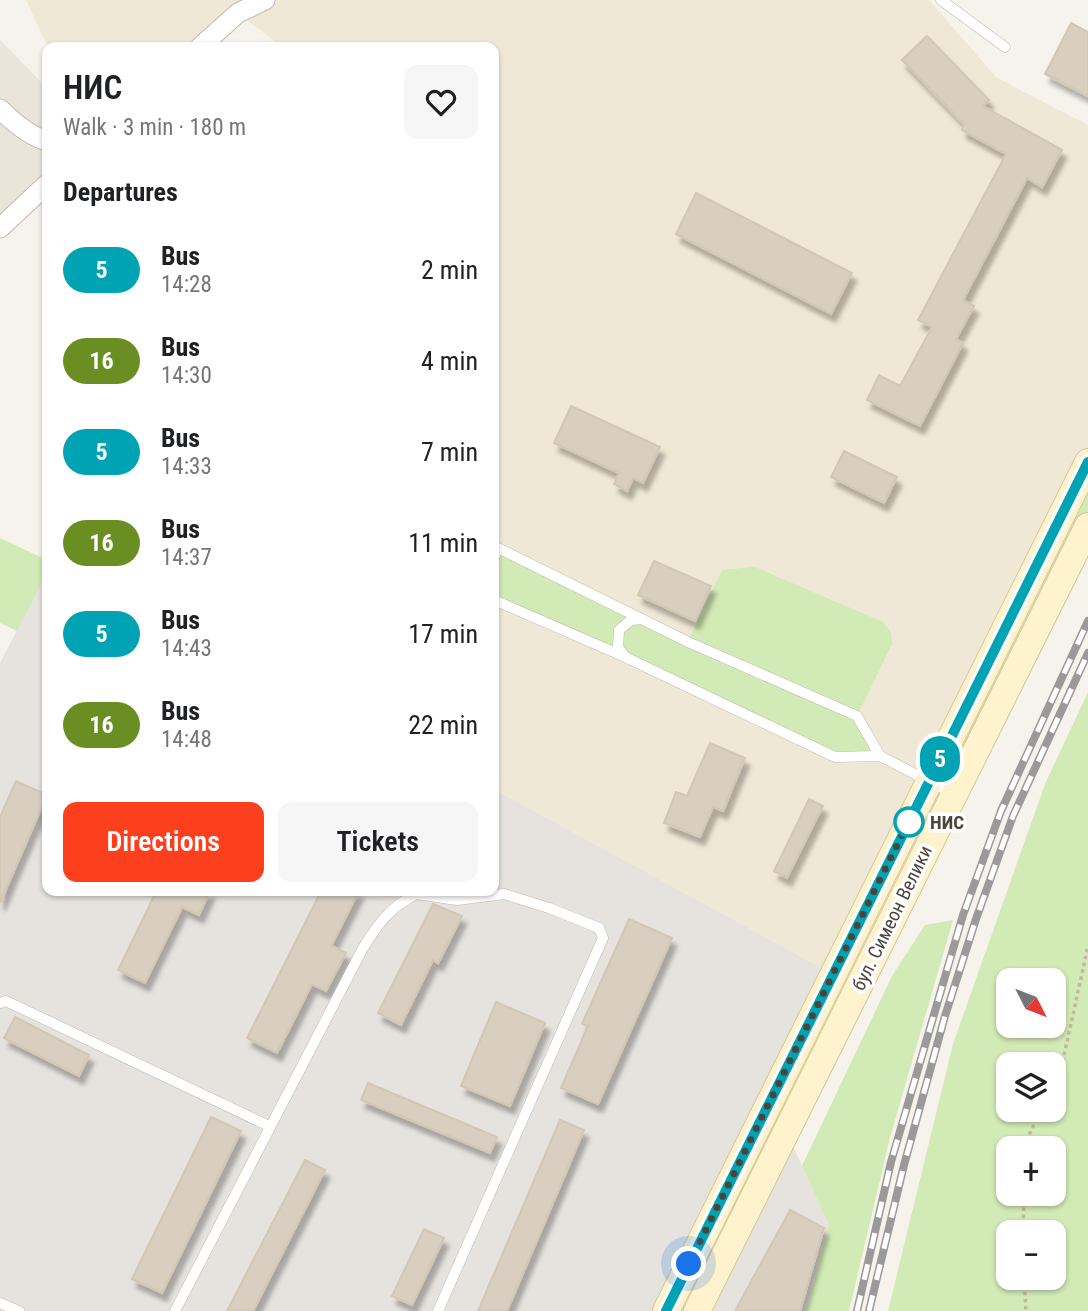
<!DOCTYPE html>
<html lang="en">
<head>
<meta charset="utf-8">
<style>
  body { margin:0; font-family:"Roboto Condensed",sans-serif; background:#f6f6f6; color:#202124; height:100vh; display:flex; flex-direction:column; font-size:26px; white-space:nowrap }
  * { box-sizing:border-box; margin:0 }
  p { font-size:23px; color:#757577 }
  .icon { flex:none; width:38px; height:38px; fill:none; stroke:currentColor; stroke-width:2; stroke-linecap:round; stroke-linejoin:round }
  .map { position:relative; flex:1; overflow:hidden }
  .details { position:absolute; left:42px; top:42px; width:457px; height:854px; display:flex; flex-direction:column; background:#fff; border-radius:14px; box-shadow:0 2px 5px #0004 }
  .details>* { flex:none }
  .badge { padding:0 14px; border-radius:23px; font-size:24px; line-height:46px }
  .needle { width:46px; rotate:132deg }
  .controls { position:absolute; left:996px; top:968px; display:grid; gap:14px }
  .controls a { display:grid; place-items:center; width:70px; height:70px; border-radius:14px; background:#fff; box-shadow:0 2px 5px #0004; font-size:35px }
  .you { position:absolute; width:35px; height:35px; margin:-18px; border:5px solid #fff; border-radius:50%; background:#1a73e8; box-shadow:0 0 0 10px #1a73e833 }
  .map>.badge { position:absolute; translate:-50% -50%; box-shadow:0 0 0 4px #fff }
  h2 { padding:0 21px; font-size:26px; line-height:63px }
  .round { display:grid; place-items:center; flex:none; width:74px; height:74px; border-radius:14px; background:#f6f6f6 }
  .summary { display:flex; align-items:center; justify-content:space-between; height:119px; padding:0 21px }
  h1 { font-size:33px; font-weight:600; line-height:52px }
  .primary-button { display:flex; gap:14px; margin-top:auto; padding:14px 21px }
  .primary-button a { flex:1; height:80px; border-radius:14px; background:#fc3f1d; color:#fff; font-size:28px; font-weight:600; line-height:80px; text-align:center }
  .primary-button a+a { background:#f6f6f6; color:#202124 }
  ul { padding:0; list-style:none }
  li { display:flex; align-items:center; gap:21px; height:91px; padding:0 21px }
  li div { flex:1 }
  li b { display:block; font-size:26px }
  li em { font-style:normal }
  li .badge { min-width:77px; font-weight:700; text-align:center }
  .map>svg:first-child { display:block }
  .residential { fill:#eae5da }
  .industrial { fill:#e6e2dd }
  .education { fill:#efe8d6 }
  .green { fill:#d2eab5; fill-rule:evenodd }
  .building { fill:#d8cfc1; stroke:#d3c7b4; stroke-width:2; filter:url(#shadow) }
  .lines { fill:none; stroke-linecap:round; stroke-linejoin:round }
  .service-casing { stroke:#c2bbae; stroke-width:11 }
  .minor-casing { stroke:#c2bbae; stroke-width:21 }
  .secondary-casing { stroke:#d6c79b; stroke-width:28 }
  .path { stroke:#c4b79f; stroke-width:3.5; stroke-dasharray:3.5 3.5; stroke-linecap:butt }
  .service { stroke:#fff; stroke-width:10 }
  .minor { stroke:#fff; stroke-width:19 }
  .secondary { stroke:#fff3cd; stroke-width:26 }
  .rail-casing { stroke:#9a9a9a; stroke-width:8 }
  .rail { stroke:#fff; stroke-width:5; stroke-dasharray:16; stroke-linecap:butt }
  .line-casing { stroke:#fff; stroke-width:16 }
  .line { stroke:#00a3b4; stroke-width:10 }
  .walk { stroke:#4b4439; stroke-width:7; stroke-dasharray:0 12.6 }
  .stop-dot { fill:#fff; stroke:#00a3b4; stroke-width:3.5 }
  .labels { text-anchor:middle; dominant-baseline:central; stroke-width:7; stroke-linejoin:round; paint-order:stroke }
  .stop-label { font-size:19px; font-weight:bold; fill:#4b4439; stroke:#fff; text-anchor:start }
  .street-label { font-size:19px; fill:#4b4439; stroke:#fff }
</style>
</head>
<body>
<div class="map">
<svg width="1088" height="1311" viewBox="0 0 1088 1311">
  <defs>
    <filter id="shadow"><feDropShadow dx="4.5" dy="8" stdDeviation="2" flood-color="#0004"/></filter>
  </defs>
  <rect width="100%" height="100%" fill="#f6f3ec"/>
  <path class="residential" d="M0,40L47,88V184L0,228Z"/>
  <path class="industrial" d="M47,573V891H494V789L833,974L771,1098L829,1225L806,1311H0V663Z"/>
  <path class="education" d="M26,0H929L997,78L1088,125V463L833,974L494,789V221L497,214L494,211V47H282L238,13L200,47H48Z"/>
  <g class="green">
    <path d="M1088,486V511L963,763L951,757Z"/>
    <path d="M0,538L47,560V573L17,631L0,623Z"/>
    <path d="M498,548L688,641L722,570L755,567L883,622L891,633L892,644L857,716L880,756L835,757L494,600V558Z"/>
    <path d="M1088,692V1311H888L953,1044L1045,784ZM1054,980V1026H1008V980ZM1008,1064H1054V1110H1008ZM1008,1148H1054V1194H1008ZM1008,1232H1054V1278H1008Z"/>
    <path d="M953,920L890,1138L849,1311H806L829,1225L802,1166L892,976L925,925Z"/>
  </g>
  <g class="building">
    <path d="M1071,23L1088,32V96L1045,74Z"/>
    <path d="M927,36L989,100L983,106L1062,150L1042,187L1027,178L963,300L974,306L956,339L963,343L920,426L867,400L879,375L900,386L932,327L918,320L1006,154L962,130L964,124L902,60Z"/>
    <path d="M696,193L852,273L831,314L676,234Z"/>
    <path d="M571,406L660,447L643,483L633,478L627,491L614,484L619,473L554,443Z"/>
    <path d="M844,451L897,477L884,503L831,477Z"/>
    <path d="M654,561L711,586L695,621L638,595Z"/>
    <path d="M710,743L745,758L723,811L713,807L700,837L664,823L676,792L687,796Z"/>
    <path d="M16,781L47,795L0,903V817Z"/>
    <path d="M809,799L823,806L787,878L774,871Z"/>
    <path d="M148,891H210L199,915L182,907L145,983L118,970L155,894Z"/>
    <path d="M321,891H359L331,946L346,953L326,991L312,984L277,1053L247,1038Z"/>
    <path d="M433,904L462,916L438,963L433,960L401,1025L378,1013Z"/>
    <path d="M629,919L672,938L598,1104L561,1088L588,1026L582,1024Z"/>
    <path d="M496,1002L545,1023L510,1106L461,1086Z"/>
    <path d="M15,1017L89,1055L79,1076L4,1038Z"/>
    <path d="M368,1083L497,1137L490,1153L361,1100Z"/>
    <path d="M211,1117L241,1131L162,1293L132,1279Z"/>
    <path d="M560,1120L584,1130L507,1311H478Z"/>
    <path d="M305,1160L325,1170L253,1311H227Z"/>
    <path d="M790,1210L824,1228L800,1311H735Z"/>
    <path d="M424,1229L444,1238L412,1305L392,1296Z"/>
  </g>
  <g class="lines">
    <defs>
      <g id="service">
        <path d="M941,0L1005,47"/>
        <path d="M494,558L498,548L688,642L857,716L880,756"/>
        <path d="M494,600L625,657L835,757L880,756L954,794"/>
        <path d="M624,656L618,647L619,630L631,620L641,619"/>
        <path d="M412,891L416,894L457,900L504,894L549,908L599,928L603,938L438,1311"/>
        <path d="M0,1003L6,1001L269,1126"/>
        <path d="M0,1303L19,1311"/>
        <path d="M175,1311L363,948C380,922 388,909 416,894"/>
      </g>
      <g id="minor">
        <path d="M200,47L238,13L265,0"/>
        <path d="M0,109C13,122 30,136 47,141"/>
        <path d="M0,228L47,184"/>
      </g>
      <g id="secondary">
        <path d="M666,1311L1088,462"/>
        <path d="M697,1311L1088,526"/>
      </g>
    </defs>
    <use href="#service" class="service-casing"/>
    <use href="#minor" class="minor-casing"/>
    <use href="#secondary" class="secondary-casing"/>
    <g class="path">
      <path d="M1054,1081L1063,1060L1088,946"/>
      <path d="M1027,1148L1028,1137L1041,1110"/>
      <path d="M1023,1232L1024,1194"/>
      <path d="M1024,1278L1026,1311"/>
    </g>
    <use href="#service" class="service"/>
    <use href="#minor" class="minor"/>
    <use href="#secondary" class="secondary"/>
    <defs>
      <g id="rail">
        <path d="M857,1311L891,1162L963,915L1001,811L1088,621"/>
        <path d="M869,1311L904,1165L945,1016L976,919L1013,816L1088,653"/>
      </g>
    </defs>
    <use href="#rail" class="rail-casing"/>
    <use href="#rail" class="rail"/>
  </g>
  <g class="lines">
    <defs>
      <path id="line" d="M666,1311L1088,462"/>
    </defs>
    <use href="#line" class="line-casing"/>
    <use href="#line" class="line"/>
    <path class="walk" d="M689,1264L912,815L909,822"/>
  </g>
  <circle class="stop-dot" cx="909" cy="822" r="14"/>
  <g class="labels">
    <g class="stop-label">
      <text x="930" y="822">НИС</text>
    </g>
    <g class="street-label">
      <text transform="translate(892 918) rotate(-64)">бул. Симеон Велики</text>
    </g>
  </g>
</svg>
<div class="controls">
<a><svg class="needle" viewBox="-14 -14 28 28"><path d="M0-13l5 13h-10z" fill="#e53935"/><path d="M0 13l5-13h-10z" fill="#757577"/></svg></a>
<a><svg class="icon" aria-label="layers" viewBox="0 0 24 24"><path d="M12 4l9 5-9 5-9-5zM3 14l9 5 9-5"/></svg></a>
<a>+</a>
<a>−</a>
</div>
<div class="you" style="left:689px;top:1264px"></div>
<b class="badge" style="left:940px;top:759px;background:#00a3b4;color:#fff">5</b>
<section class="details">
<div class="summary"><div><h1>НИС</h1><p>Walk · 3 min · 180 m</p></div><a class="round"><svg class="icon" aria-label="heart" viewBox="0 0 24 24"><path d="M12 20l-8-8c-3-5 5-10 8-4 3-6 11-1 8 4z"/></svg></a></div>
<h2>Departures</h2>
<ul>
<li><span class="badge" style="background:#00a3b4;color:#fff">5</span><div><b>Bus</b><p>14:28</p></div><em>2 min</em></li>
<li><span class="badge" style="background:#6b8e23;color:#fff">16</span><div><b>Bus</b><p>14:30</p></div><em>4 min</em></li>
<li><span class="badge" style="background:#00a3b4;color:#fff">5</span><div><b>Bus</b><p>14:33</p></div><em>7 min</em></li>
<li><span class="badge" style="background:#6b8e23;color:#fff">16</span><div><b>Bus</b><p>14:37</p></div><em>11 min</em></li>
<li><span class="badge" style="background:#00a3b4;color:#fff">5</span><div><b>Bus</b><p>14:43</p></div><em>17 min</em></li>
<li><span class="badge" style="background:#6b8e23;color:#fff">16</span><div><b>Bus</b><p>14:48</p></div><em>22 min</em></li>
</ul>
<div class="primary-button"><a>Directions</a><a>Tickets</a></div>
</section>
</div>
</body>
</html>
